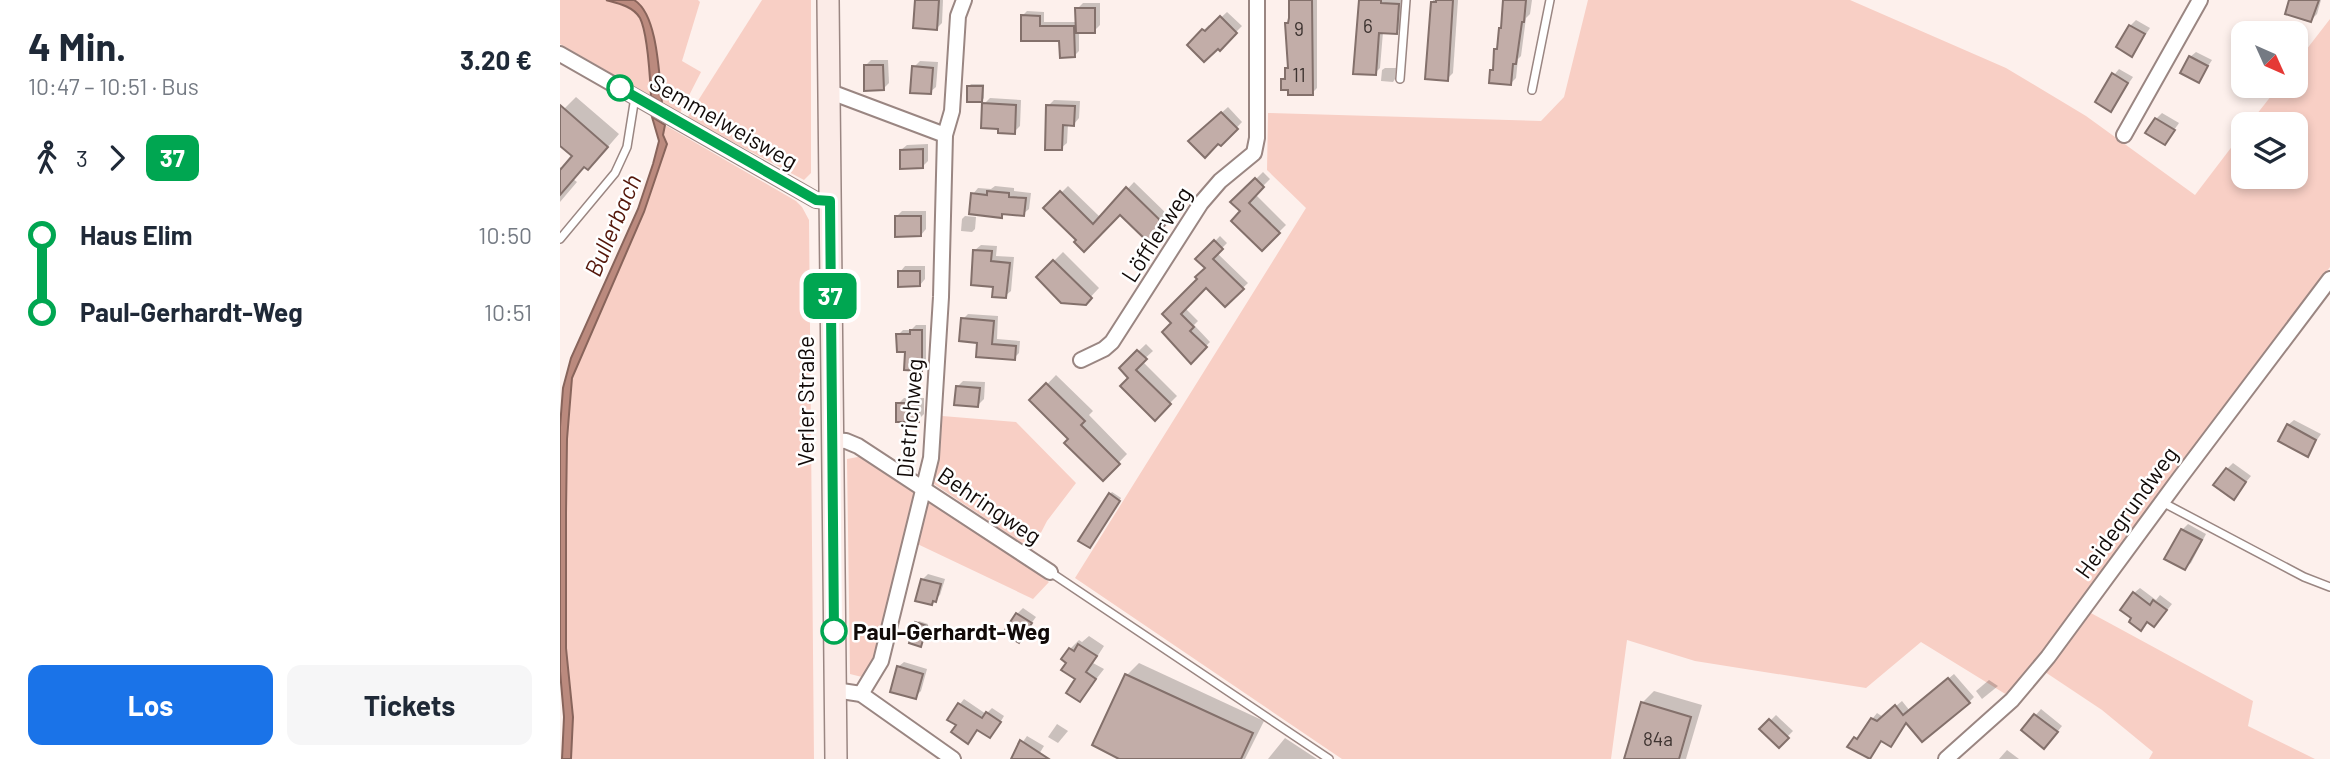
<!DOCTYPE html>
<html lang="de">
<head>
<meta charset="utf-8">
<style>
  body { margin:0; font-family:Barlow,sans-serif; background:#f6f6f7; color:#1f2937; height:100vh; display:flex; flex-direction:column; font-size:26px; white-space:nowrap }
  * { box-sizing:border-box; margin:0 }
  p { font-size:23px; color:#747a83 }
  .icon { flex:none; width:38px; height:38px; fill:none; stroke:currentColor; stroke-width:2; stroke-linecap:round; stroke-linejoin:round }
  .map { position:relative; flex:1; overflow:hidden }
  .sheet { display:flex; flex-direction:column; background:#fff; width:560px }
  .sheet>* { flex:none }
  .badge { padding:0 14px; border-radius:10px; font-size:24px; line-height:46px }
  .needle { width:46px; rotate:135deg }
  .tools { position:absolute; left:1671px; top:21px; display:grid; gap:14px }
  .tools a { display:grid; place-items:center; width:77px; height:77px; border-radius:14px; background:#fff; box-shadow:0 4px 10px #0003; font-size:35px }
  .map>.badge { position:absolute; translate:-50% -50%; box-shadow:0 0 0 4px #fff }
  .legs { display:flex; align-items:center; gap:10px; height:77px; padding:0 28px; font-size:23px }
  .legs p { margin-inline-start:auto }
  .headline { display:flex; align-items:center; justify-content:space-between; height:119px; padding:0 28px }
  h1 { font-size:38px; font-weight:700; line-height:52px }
  .cta { display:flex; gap:14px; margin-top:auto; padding:14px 28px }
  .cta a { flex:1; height:80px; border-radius:14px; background:#1a73e8; color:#fff; font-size:28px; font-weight:700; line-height:80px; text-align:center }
  .cta a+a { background:#f6f6f7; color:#1f2937 }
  ul { padding:0 28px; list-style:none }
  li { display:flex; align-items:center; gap:24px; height:77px; font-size:26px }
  li i { display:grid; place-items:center; width:10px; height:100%; margin:0 9px; background:currentColor }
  li i::after { content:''; width:18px; height:18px; margin:-9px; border:5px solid; border-radius:50%; background:#fff }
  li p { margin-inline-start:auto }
  li:first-child i { background:linear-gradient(#0000 50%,currentColor 0) }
  li:last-child i { background:linear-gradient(currentColor 50%,#0000 0) }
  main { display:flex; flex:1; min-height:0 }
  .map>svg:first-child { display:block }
  .green { fill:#f8cfc5 }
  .water { fill:#bb8a7e; stroke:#88645b; stroke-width:2 }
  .shadow { fill:#0003 }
  .building { fill:#c2ada8; stroke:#83706b; stroke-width:2 }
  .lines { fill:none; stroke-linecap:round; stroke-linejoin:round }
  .service-casing { stroke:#9a8682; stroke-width:10 }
  .minor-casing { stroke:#9a8682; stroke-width:18 }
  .secondary-casing { stroke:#9a8682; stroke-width:24 }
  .service { stroke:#fff; stroke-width:7 }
  .minor { stroke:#fff; stroke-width:14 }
  .secondary { stroke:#fbebe7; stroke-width:21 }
  .line-1-casing { stroke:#fff; stroke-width:16 }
  .line-1 { stroke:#00a651; stroke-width:10 }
  .stop-1-dot { fill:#fff; stroke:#00a651; stroke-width:3.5 }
  .labels { text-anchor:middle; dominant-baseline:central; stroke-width:5; stroke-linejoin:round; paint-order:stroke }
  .number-label { font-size:19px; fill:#3d3330 }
  .street-label { font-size:23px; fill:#110a08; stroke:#fff }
  .stop-label { font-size:23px; font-weight:bold; fill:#110a08; stroke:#fff; text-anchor:start }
  .water-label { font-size:24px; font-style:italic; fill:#541609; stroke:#fff }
</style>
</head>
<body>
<main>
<section class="sheet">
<div class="headline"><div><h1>4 Min.</h1><p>10:47 – 10:51 · Bus</p></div><b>3.20 €</b></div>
<div class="legs"><svg class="icon" aria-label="walk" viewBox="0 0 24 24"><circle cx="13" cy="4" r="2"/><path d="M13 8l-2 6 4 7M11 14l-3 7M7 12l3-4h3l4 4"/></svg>3<svg class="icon" aria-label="forward" viewBox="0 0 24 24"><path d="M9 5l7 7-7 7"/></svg><b class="badge" style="background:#00a651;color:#fff">37</b></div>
<ul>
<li><i style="color:#00a651"></i><b>Haus Elim</b><p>10:50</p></li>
<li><i style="color:#00a651"></i><b>Paul-Gerhardt-Weg</b><p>10:51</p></li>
</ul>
<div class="cta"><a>Los</a><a>Tickets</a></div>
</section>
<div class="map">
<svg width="1770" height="759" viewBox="0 0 1770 759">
  <rect width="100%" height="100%" fill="#fdf0ec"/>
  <g class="green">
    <path d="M0,0C14,0 30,0 44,0C55,1 71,6 78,16C87,29 90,78 91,96L0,44Z"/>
    <path d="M74,0H138L140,2L122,61L141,72L120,113L102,103C98,76 98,14 74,0Z"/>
    <path d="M202,0H251V173L244,180L127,118Z"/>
    <path d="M1028,0H1290L1446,68L1526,116L1635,195L1683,132L1684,177H1736V124H1689L1719,86H1736V63L1770,19V267L1483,653L1447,695L1361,642L1306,688L1135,661L1067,640L1051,759H782L515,578L746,208L707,170L708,113L981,121L1004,97Z"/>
    <path d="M105,125L236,201L242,207L249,220L254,759H11L13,717L6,648V513L7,439L12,378L84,212L107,144L103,135Z"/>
    <path d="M382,416L456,422L516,483L487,521L472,550L371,482Z"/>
    <path d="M303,456L360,492L489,582L473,599L349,540L316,659L302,677L290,674L287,459Z"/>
    <path d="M1529,612L1693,701L1688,726L1755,759H1589L1593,752L1542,710L1485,672Z"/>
  </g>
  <g class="water">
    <path d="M46,0H74C98,14 99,76 102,103L91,96C90,77 88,34 80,18C73,6 57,3 46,0Z"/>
    <path d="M92,117L105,125L103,135L107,144L84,212L12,378L7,439L6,513V648L13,717L11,759H2L4,717L0,671V427L3,388L11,358L78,209L93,164L99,141Z"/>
  </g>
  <g class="shadow">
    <path d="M356,0H383L382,23L376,29Z"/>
    <path d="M728,0H757V88L752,93L723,79L730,66L727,23L730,20Z"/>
    <path d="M800,0H844L842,27L836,32H823L820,68L815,73Z"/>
    <path d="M873,0H898L893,73L887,79L867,77Z"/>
    <path d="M948,0H972L970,14L966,18L961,56L958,59L956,78L951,83L931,71L935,68L936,50L939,47Z"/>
    <path d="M1731,0H1761L1757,14L1751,20Z"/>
    <path d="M523,3H540V25L534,31H519V51L514,56L501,39L462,16L467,11L484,12V22H517V9Z"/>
    <path d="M667,12L682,26L660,48L629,45L649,25L651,27Z"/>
    <path d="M1576,20L1590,28L1572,55L1570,26Z"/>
    <path d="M1636,52L1652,60L1639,80L1630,57Z"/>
    <path d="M311,60H328L329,83L323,89L305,66Z"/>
    <path d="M360,61L378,62L376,87L370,92L354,67Z"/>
    <path d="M825,68H836L835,79L833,82L821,81L822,70Z"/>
    <path d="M1559,69L1573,77L1550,110L1554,75Z"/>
    <path d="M411,84H424V98L422,101L409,86Z"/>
    <path d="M16,97L59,134L40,156L25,166L13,179L17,182L0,202V167L3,169L15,156L0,143V113Z"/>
    <path d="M430,98L461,100L460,126L454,132L424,104Z"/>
    <path d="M494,100L520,101L519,118L514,124H508L507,143L501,148L488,106Z"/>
    <path d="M668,107L682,122L661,144L630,141Z"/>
    <path d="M1602,113L1619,123L1605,143L1596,119Z"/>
    <path d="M368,144V161L362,167L341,150L347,145Z"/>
    <path d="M703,172L710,179L695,194L726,225L702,249L683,211L673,202Z"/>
    <path d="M574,182L611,218L589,240L560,213L518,240L486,208L508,186L541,218Z"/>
    <path d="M435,186L454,188V191L471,193L469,209L463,214L445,213L442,216L413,194L418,188L431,189Z"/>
    <path d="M342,211H366V229L361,235L336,217Z"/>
    <path d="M405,216L416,217L415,229L412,232L401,231L402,219Z"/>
    <path d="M660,236L667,243L657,253L688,283L666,304L646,285L625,308L638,321L634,325L650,342L631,361L614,323L647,268L638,259Z"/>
    <path d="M421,245L437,246L436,256L454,257L451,291L445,296L435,285L415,250Z"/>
    <path d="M503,252L539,288L525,303L478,277Z"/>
    <path d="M345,266H365V279L360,285L340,272Z"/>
    <path d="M408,314L438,316L437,339L460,341L459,353L454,358L419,341L403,319Z"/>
    <path d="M356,325H366V365L361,369L338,335L343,330H351Z"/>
    <path d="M586,344L593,351L582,361L617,396L595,418L571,378L561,368Z"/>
    <path d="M496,375L533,411L529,415L567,454L543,479L511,439L472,400Z"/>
    <path d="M403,381L425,382L424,399L418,405L398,386Z"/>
    <path d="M344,398H364V414L358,420L338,404Z"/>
    <path d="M1734,420L1761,434L1747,454L1728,425Z"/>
    <path d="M1673,463L1691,476L1673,498L1667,469Z"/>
    <path d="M552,492L561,498L532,543L550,494Z"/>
    <path d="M1628,524L1646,534L1631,563L1625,568L1622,530Z"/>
    <path d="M368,574L385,579L380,595L371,603L358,599L363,579Z"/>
    <path d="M1580,588L1596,600L1600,595L1612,604L1600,619L1574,593Z"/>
    <path d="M463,608L476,617L458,641L457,614Z"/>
    <path d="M359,621L368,624L360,645L357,623Z"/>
    <path d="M529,636L544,646L533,663L544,669L520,700L517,678L508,662L510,649L519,640L522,642Z"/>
    <path d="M344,662L367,669L361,691L355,697L338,667Z"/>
    <path d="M579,663L704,721L685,759H563L567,675Z"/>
    <path d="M1394,674L1414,697L1409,702L1347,722L1331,745L1322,740L1309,758L1290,747L1317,713L1323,717L1342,701L1350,711Z"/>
    <path d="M1429,680L1438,686L1422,699L1416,691Z"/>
    <path d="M1094,691L1142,705L1126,759H1067L1082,703Z"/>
    <path d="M404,699L426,714L432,708L444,716L435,731L398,725L400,704Z"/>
    <path d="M1481,709L1502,726L1490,741L1463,730Z"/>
    <path d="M1216,715L1233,731L1219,745L1202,729Z"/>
    <path d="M497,724L508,731L498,743L488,737Z"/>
    <path d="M467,736L484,746L476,759H451Z"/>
    <path d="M725,738L757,759H708Z"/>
    <path d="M1447,750L1459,759H1439Z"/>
  </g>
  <g class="building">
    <path d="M355,0H379L377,30L353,28Z"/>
    <path d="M729,0H752L753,95H728V90H721V79H725V68H728L725,23H728L729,18Z"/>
    <path d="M799,0H821V3L839,4L837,34L819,33L816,75L793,74Z"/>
    <path d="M876,0H893L888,81L865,79L871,2H876Z"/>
    <path d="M943,0H966L964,22H962L956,64H953L951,85L929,83L930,70H933L934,49H937L939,28H941Z"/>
    <path d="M1729,0H1759L1751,22L1725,14Z"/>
    <path d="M515,8H535V33H516Z"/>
    <path d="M461,15L480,16V26H514L515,57L500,58L499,41H461Z"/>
    <path d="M660,16L677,33L660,51L658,49L644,62L627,45L642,29L645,31Z"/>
    <path d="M1569,25L1585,34L1572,57L1556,47Z"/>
    <path d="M1629,56L1648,66L1639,83L1620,73Z"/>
    <path d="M304,65H323L324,90L304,91Z"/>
    <path d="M352,66L373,68L371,94L350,93Z"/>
    <path d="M1552,73L1568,83L1551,112L1535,102Z"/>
    <path d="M407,86H423L422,102H407Z"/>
    <path d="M422,103L456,105L455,134L438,133V129L421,128Z"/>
    <path d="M0,105L48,147L28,170L24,167L0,195V170L12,156L0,146Z"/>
    <path d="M486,105L515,106L514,126L503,125L502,150H485Z"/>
    <path d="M661,112L678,129L661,146L658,144L645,158L628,141Z"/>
    <path d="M1595,118L1615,130L1605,145L1585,133Z"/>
    <path d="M363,149V168L340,169V150Z"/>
    <path d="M695,178L704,187L689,203L720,233L702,251L671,221L680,211L670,202Z"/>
    <path d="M566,187L605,225L589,243L560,215L524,252L514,242L516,240L483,208L500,191L533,224Z"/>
    <path d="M427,191L449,193V197L466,198L464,216L442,214V218L409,214L411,193L427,195Z"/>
    <path d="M335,216H361V236L335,237Z"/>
    <path d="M654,240L663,249L653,259L684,289L665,307L646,288L621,314L634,327L630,331L647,347L631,364L602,332L611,323L602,314L637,279L635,277L645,268L635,259Z"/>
    <path d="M413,250L432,251L431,261L450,263L446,298L432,297L433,287L411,285Z"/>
    <path d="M493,260L532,298L526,305L501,303L476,277Z"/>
    <path d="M338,271H360V286L338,287Z"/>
    <path d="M401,318L434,321L432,344L456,346L455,360L416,357L417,343L399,341Z"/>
    <path d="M350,330H362V371L344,370L345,352H337L336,334H350Z"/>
    <path d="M577,350L587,359L576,370L611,404L595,421L560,386L568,378L559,368Z"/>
    <path d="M486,383L525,421L521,425L560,464L543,481L504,443L508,439L469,400Z"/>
    <path d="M396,386L420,388L418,407L394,405Z"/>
    <rect x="336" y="403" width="23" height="19"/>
    <path d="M1727,424L1756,440L1748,457L1718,441Z"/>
    <path d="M1666,468L1686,482L1674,500L1653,485Z"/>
    <path d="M549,493L560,501L530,548L518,541Z"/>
    <path d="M1621,529L1642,540L1625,570L1604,559Z"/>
    <path d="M361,579L381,584L376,602L373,601L372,605L355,601Z"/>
    <path d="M1573,592L1590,605L1593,600L1607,610L1594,627L1587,622L1581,631L1569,622L1571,618L1560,610Z"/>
    <path d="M456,613L472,623L459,643L443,633Z"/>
    <path d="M355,622L367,626L361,647L349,643Z"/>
    <path d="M518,644L537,656L526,672L536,679L520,702L506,693L515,679L501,670L506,663L501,659L509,648L514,651Z"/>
    <path d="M337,666L363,674L356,699L330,692Z"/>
    <path d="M565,674L693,733L681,759H559L532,745Z"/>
    <path d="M1388,678L1410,703L1362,742L1346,723L1331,747L1321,741L1310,759L1287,747L1294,737L1297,739L1311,718L1317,721L1335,705L1343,715Z"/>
    <path d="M1081,702L1131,717L1119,759H1064Z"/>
    <path d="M398,703L422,718L426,712L441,722L430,738L417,730L408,744L391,732L396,725L387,720Z"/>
    <path d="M1474,714L1498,732L1484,749L1461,730Z"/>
    <path d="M1209,719L1229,738L1219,748L1199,729Z"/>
    <path d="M460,740L489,759H451Z"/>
  </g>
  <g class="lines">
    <defs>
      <g id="service">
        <path d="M840,79L846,0"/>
        <path d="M972,90L990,0"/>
        <path d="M0,239L55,173L67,147L75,97"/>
        <path d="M1602,502L1744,577L1770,587"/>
        <path d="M490,572L769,759"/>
      </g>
      <g id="minor">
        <path d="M0,54L256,200L270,201"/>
        <path d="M268,91L385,135"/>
        <path d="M1564,135L1640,0"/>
        <path d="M521,360L544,349L552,342L641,203L660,181L694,153L697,138V0"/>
        <path d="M271,440L286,441L298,446L490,572"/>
        <path d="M275,690L301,694L393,759"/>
        <path d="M301,694L321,661L371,458L381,297L385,135L392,111L398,16L404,0"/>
        <path d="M1386,759L1452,700L1488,657L1619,479L1770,279"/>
      </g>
      <path id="secondary" d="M268,0L276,759"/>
    </defs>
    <use href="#service" class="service-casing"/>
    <use href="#minor" class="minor-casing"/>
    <use href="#secondary" class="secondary-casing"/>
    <use href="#service" class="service"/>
    <use href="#minor" class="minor"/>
    <use href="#secondary" class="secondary"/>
  </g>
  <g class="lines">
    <defs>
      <path id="line-1" d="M60,88L256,200L270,201L274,631"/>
    </defs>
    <use href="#line-1" class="line-1-casing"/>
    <use href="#line-1" class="line-1"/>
  </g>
  <g class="stop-1-dot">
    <circle cx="60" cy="88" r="12"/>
    <circle cx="274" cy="631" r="12"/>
  </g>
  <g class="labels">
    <g class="number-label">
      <text x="808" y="25">6</text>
      <text x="739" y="28">9</text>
      <text x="739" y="74">11</text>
      <text x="1098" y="738">84a</text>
    </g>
    <g class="street-label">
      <text transform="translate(164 121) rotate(30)">Semmelweisweg</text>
      <text transform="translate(596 234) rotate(-57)">Löfflerweg</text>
      <text transform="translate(245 401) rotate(-90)">Verler Straße</text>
      <text transform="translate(349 418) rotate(-85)">Dietrichweg</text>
      <text transform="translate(430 505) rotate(34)">Behringweg</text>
      <text transform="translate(1566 512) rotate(-54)">Heidegrundweg</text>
    </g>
    <g class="stop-label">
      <text x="293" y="631">Paul-Gerhardt-Weg</text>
    </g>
    <g class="water-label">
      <text transform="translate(52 225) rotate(-67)">Bullerbach</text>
    </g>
  </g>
</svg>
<div class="tools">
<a><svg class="needle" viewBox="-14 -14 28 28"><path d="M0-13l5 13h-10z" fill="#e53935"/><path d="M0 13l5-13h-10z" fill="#747a83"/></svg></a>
<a><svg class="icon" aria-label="layers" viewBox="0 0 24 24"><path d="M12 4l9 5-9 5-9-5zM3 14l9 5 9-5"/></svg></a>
</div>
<b class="badge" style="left:270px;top:296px;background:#00a651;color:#fff">37</b>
</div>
</main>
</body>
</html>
